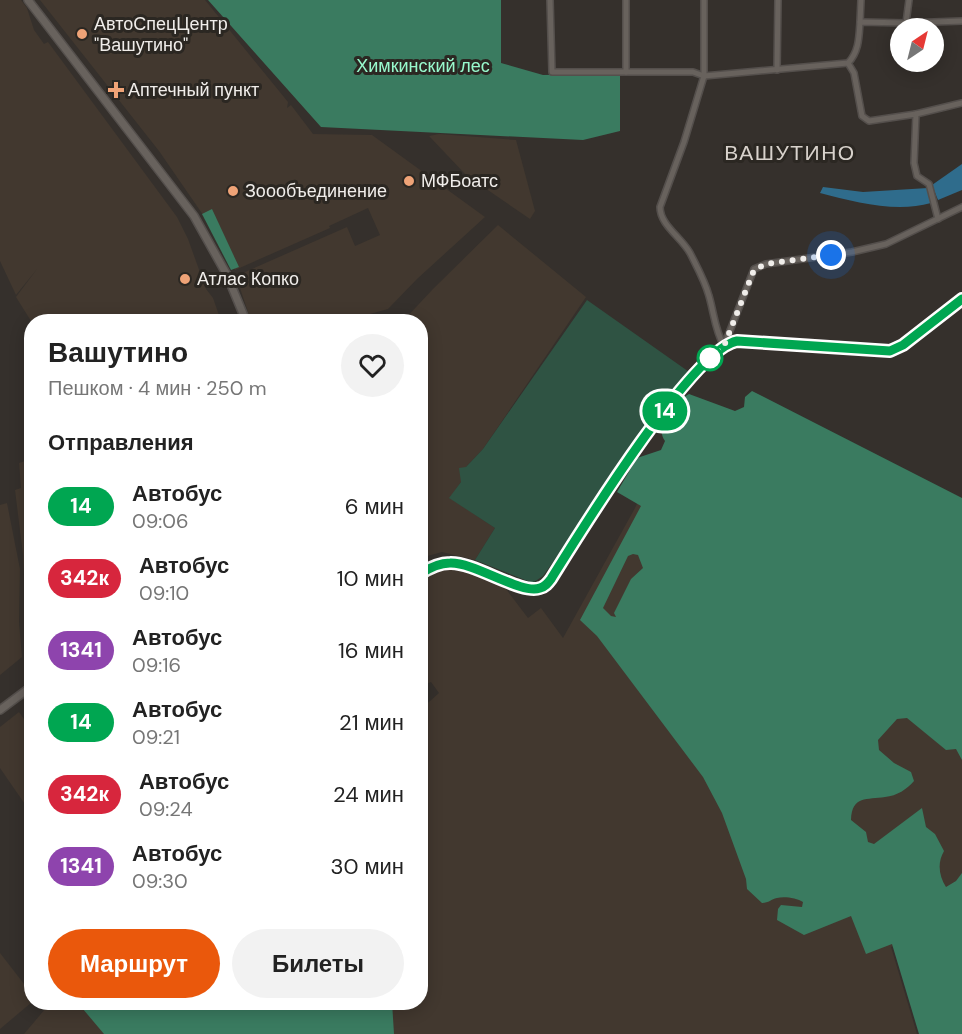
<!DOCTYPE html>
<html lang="ru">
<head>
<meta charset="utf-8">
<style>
  body { margin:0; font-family:"DM Sans",sans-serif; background:#f2f2f2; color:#222; height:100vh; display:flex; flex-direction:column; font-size:22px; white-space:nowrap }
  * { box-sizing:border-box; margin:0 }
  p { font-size:20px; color:#767676 }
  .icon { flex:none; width:33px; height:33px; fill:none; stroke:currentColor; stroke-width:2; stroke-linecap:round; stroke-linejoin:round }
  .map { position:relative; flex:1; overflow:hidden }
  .side { position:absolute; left:24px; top:314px; width:404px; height:696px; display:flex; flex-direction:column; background:#fff; border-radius:24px; box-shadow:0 3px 15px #0003 }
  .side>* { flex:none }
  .badge { padding:0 12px; border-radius:20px; font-size:21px; line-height:39px }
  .needle { width:39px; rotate:35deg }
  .buttons { position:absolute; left:890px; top:18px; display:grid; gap:12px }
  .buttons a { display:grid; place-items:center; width:54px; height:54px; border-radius:50%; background:#fff; box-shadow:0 3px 15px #0003; font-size:30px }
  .you { position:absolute; width:30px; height:30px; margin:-15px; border:4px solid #fff; border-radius:50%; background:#1a73e8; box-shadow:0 0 0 9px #1a73e833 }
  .map>.badge { position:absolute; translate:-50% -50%; box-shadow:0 0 0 3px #fff }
  h2 { padding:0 24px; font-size:22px; line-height:54px }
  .round { display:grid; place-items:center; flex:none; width:63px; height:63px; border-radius:32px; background:#f2f2f2 }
  .overview { display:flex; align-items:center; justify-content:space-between; height:102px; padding:0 24px }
  h1 { font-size:28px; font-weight:600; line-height:45px }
  .primary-button { display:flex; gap:12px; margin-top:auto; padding:12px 24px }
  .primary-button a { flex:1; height:69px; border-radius:36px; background:#ea580c; color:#fff; font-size:24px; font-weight:600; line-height:69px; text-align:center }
  .primary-button a+a { background:#f2f2f2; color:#222 }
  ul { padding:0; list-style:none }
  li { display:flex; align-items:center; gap:18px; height:72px; padding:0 24px }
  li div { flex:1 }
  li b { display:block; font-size:22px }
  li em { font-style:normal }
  li .badge { min-width:66px; font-weight:700; text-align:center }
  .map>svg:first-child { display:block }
  .built { fill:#42382f }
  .green { fill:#2f5343 }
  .forest { fill:#3a7b60; fill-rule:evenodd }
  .water { fill:#2f6c8c }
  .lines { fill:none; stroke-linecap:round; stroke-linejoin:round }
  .minor-casing { stroke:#544f4c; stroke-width:8 }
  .tertiary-casing { stroke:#544f4c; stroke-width:10 }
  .minor { stroke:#68625d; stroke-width:5 }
  .tertiary { stroke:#68625d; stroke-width:7 }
  .line-casing { stroke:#fff; stroke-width:14 }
  .line { stroke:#00a651; stroke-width:9 }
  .walk { stroke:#f0edea; stroke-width:6; stroke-dasharray:0 10.8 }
  .poi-dot { fill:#efa377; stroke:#2b2722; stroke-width:2 }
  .stop-dot { fill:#fff; stroke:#00a651; stroke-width:3 }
  .labels { text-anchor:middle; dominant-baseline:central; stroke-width:6; stroke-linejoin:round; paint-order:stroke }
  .poi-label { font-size:18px; fill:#f0edea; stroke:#2b2722; text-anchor:start }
  .park-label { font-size:18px; fill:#98f9cd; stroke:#2b2722 }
  .quarter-label { font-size:21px; letter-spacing:1.5px; fill:#d8d2cc; stroke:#2b2722 }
</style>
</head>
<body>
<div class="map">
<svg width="962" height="1034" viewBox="0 0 962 1034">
  <rect width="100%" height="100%" fill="#35302c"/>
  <g class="built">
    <path d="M0,0H21L27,8L34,30L44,44L48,42L177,217L188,239L206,289L213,298L221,321H31L16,297L37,269L16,295L0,261Z"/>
    <path d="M40,0H205L288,102L287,108L291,105L313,134L372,135L485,217L417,279L388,309L345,321H251L236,276L347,227L355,246L380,235L368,208L329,226L330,228L235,270L230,254L159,151Z"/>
    <path d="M439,134L516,140L535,211L530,219L466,175L429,136Z"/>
    <path d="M498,225L586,297L483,449L466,467L461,482L450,498L495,528L475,560L442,552L420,558V321H403L433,289Z"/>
    <path d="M691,396L962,521V917L891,947L917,1034H24L51,1002H420V710L439,693L431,682L424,685L420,680V580L441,568L471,573L506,589L528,618L541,608L563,638L635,508Z"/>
    <path d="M31,459L32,673L29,675L23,555L15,490L21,488L19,463Z"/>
    <path d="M7,503L20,569L19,622L22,657L0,675V505Z"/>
    <path d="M19,712L31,729V813L0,768V727Z"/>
    <path d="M0,953L31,993L32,1002L0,1029Z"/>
  </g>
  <path class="green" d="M587,300L692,374L627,459L543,576L534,582H530L475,560L495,528L449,498L461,482L459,468L466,467L483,449Z"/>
  <g class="forest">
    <path d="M208,0H501V63L543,75L620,74V131L583,140L321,127Z"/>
    <path d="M212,209L239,267L231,270L202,214Z"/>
    <path d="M752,391L962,498V760L956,749L946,750L907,718L897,719L878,740L879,750L894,763L911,772L914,781C907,789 897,796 885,797C867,800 852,795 851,820L866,832L868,842L874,844L922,808L926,827L935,834L944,851C937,863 939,876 946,887L956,881L962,873V1034H919L892,944L866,954L851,916L804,935L777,920L778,909L781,905L802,907L803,902C797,898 784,896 777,898C771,899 769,903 762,903L747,889L746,879L722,813L703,777L597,636L580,620L641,506L617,492L637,458L661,450L665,441C658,431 664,423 670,414L679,416L684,397L689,394L735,411L744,407L745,397ZM633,554L638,555L643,568L631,579L614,613L616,617L611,616L603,608L628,556Z"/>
    <path d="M77,1002H392L394,1034H104Z"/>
  </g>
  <g class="water">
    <path d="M962,164V190L938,200L932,185Z"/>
    <path d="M823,187L863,192L928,188L931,203C896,213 855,202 820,193Z"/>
  </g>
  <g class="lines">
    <defs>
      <g id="minor">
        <path d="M550,0L552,72H693L704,76L848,63C859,52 859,37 860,22L906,23L962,21"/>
        <path d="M626,0V72"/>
        <path d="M704,0V76L684,142L660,207C660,225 681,237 690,253C697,267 705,281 709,296C714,313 715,331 724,346L754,269L766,264L852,252L886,244L962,207"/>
        <path d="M860,22L861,0"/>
        <path d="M906,23L909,0"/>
        <path d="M848,63L854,73L862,116L869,121L916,114L914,163L917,176L929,184L938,219"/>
        <path d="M777,70L778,0"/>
        <path d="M916,114L962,103"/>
      </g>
      <g id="tertiary">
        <path d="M28,0L194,216L227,275L246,321"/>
        <path d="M420,574C429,568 439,563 450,563C475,563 521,595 540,588C545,587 548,583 551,579C580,534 692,350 737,341L890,351L903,345L962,299"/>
        <path d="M0,710L32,686"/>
      </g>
    </defs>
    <use href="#minor" class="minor-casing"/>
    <use href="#tertiary" class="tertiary-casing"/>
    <use href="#minor" class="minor"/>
    <use href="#tertiary" class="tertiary"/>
  </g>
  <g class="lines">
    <defs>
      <path id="line" d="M420,574C429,568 439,563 450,563C475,562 521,595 540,588C545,587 548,583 551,579C579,534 692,350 737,341L890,351L903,345L962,299"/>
    </defs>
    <use href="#line" class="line-casing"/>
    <use href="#line" class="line"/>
    <path class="walk" d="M710,358L724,346L754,270L766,264L831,255"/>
  </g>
  <g class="poi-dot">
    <circle cx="82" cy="34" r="6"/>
    <path d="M113 81h6v6h6v6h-6v6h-6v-6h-6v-6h6z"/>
    <circle cx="409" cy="181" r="6"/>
    <circle cx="233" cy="191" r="6"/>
    <circle cx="185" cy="279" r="6"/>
  </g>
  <circle class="stop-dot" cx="710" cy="358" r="12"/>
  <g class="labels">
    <g class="poi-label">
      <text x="94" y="24">АвтоСпецЦентр<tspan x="94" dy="21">"Вашутино"</tspan></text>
      <text x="128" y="90">Аптечный пункт</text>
      <text x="421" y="181">МФБоатс</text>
      <text x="245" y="191">Зоообъединение</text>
      <text x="197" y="279">Атлас Копко</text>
    </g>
    <g class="park-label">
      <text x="423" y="66">Химкинский лес</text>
    </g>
    <g class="quarter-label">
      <text x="790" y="153">ВАШУТИНО</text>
    </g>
  </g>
</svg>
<div class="buttons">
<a><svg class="needle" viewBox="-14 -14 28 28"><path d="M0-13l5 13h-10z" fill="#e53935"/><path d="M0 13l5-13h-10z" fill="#767676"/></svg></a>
</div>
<div class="you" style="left:831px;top:255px"></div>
<b class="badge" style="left:665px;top:411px;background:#00a651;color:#fff">14</b>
<section class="side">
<div class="overview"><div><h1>Вашутино</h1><p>Пешком · 4 мин · 250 m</p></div><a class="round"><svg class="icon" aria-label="heart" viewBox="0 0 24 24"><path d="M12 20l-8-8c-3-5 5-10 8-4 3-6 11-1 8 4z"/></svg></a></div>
<h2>Отправления</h2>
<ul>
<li><span class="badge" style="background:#00a651;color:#fff">14</span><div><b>Автобус</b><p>09:06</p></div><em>6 мин</em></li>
<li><span class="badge" style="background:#d7263d;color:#fff">342к</span><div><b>Автобус</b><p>09:10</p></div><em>10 мин</em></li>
<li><span class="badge" style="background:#8e44ad;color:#fff">1341</span><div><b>Автобус</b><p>09:16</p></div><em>16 мин</em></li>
<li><span class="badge" style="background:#00a651;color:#fff">14</span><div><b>Автобус</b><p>09:21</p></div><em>21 мин</em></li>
<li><span class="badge" style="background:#d7263d;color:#fff">342к</span><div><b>Автобус</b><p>09:24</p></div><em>24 мин</em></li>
<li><span class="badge" style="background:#8e44ad;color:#fff">1341</span><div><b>Автобус</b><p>09:30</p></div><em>30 мин</em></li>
</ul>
<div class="primary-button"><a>Маршрут</a><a>Билеты</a></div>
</section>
</div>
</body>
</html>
